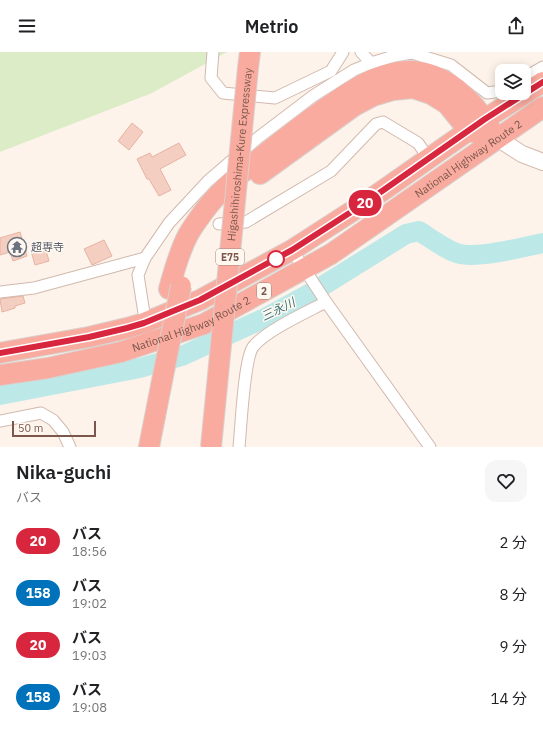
<!DOCTYPE html>
<html lang="ja">
<head>
<meta charset="utf-8">
<style>
  body { margin:0; font-family:"IBM Plex Sans","Noto Sans JP",sans-serif; background:#f6f6f6; color:#202124; height:100vh; display:flex; flex-direction:column; font-size:15px; white-space:nowrap }
  * { box-sizing:border-box; margin:0 }
  p { font-size:13px; color:#757577 }
  .icon { flex:none; width:22px; height:22px; fill:none; stroke:currentColor; stroke-width:2; stroke-linecap:round; stroke-linejoin:round }
  .map { position:relative; height:395px; overflow:hidden }
  .drawer { display:flex; flex-direction:column; background:#fff; flex:1 }
  .drawer>* { flex:none }
  .badge { padding:0 8px; border-radius:13px; font-size:14px; line-height:26px }
  .tools { position:absolute; left:495px; top:12px; display:grid; gap:8px }
  .tools a { display:grid; place-items:center; width:36px; height:36px; border-radius:8px; background:#fff; box-shadow:0 2px 10px #0003; font-size:20px }
  .scale { position:absolute; left:12px; bottom:10px; width:84px; box-sizing:border-box; padding-left:4px; border:2px solid #7a564b; border-top:0; font-size:11px; line-height:14px; white-space:nowrap; color:#7a564b; -webkit-text-stroke:3px #fff8f1; paint-order:stroke }
  .map>.badge { position:absolute; translate:-50% -50%; box-shadow:0 0 0 2px #fff }
  .round { display:grid; place-items:center; flex:none; width:42px; height:42px; border-radius:12px; background:#f6f6f6 }
  .headline { display:flex; align-items:center; justify-content:space-between; height:68px; padding:0 16px }
  h1 { font-size:19px; font-weight:600; line-height:30px }
  ul { padding:0; list-style:none }
  li { display:flex; align-items:center; gap:12px; height:52px; padding:0 16px }
  li div { flex:1 }
  li b { display:block; font-size:15px }
  li em { font-style:normal }
  li .badge { min-width:44px; font-weight:700; text-align:center }
  header { display:flex; justify-content:space-between; align-items:center; height:52px; padding:0 16px; background:#fff; font-size:18px; font-weight:600 }
  .map>svg:first-child { display:block }
  .green { fill:#dbecc7 }
  .lines { fill:none; stroke-linecap:round; stroke-linejoin:round }
  .river { stroke:#bde8e8; stroke-width:20 }
  .building { fill:#f4cec0; stroke:#e7b2a0 }
  .street-casing { stroke:#d1b9ae; stroke-width:13 }
  .secondary-casing { stroke:#d6bbae; stroke-width:18 }
  .highway-casing { stroke:#dad0cd; stroke-width:22 }
  .street { stroke:#fff; stroke-width:11 }
  .secondary { stroke:#fff; stroke-width:16 }
  .highway { stroke:#f9ab9f; stroke-width:20 }
  .highway-bridge-casing { stroke:#dad0cd; stroke-width:22; stroke-linecap:butt }
  .highway-bridge { stroke:#f9ab9f; stroke-width:20 }
  .line-casing { stroke:#fff; stroke-width:9 }
  .line { stroke:#d7263d; stroke-width:6 }
  .stop-dot { fill:#fff; stroke:#d7263d; stroke-width:2 }
  .labels { text-anchor:middle; dominant-baseline:central; stroke-width:3; stroke-linejoin:round; paint-order:stroke }
  .shield { fill:#fff8f1; stroke:#a2877d; stroke-width:1 }
  .shield-label { font-size:10px; font-weight:bold; fill:#7a564b }
  .street-label { font-size:11px; fill:#7a564b; stroke:#fff8f1 }
  .worship-label { font-size:11px; fill:#5b616d; stroke:#fff8f1; text-anchor:start }
  .water-label { font-size:12px; font-style:italic; fill:#3b7678; stroke:#fff8f1 }
</style>
</head>
<body>
<header><svg class="icon" aria-label="menu" viewBox="0 0 24 24"><path d="M4 6h16M4 12h16M4 18h16"/></svg>Metrio<svg class="icon" aria-label="share" viewBox="0 0 24 24"><path d="M12 15V3M7 8l5-5 5 5M5 13v7h14v-7"/></svg></header>
<div class="map">
<svg width="543" height="395" viewBox="0 0 543 395">
  <rect width="100%" height="100%" fill="#fdf3ea"/>
  <path class="green" d="M0,0H227L152,41L0,100Z"/>
  <g class="lines">
    <path class="river" d="M0,343L140,316L182,304L265,266L316,238L406,182L419,179C430,186 442,195 454,200C473,209 521,195 543,191"/>
  </g>
  <g class="building">
    <path d="M132,71L143,80L129,98L118,89Z"/>
    <path d="M179,91L186,103L160,117L171,138L159,144L149,127H147L137,107L150,101L152,105Z"/>
    <path d="M20,180L27,204L13,209L10,200L0,203V186Z"/>
    <path d="M104,188L112,204L92,213L84,197Z"/>
    <path d="M45,195L49,209L35,213L31,199Z"/>
    <path d="M23,244L25,251L15,254V256L2,260L0,247Z"/>
  </g>
  <g class="lines">
    <defs>
      <g id="street">
        <path d="M213,0L211,26L223,41L275,46L331,19L343,0"/>
        <path d="M361,0L371,11"/>
        <path d="M524,26L543,15"/>
        <path d="M219,172L246,170L331,119L376,72L383,70L418,91L429,107"/>
        <path d="M292,198L326,250L430,395"/>
        <path d="M0,240L34,236L145,206"/>
        <path d="M146,274L138,223L145,206L169,171L208,129L259,85L313,44L354,18L371,11L394,4L412,1L451,13L487,41L502,39"/>
        <path d="M0,369L41,361L53,368L63,380L70,395"/>
        <path d="M239,395C241,376 244,307 253,295C265,279 307,260 326,250"/>
      </g>
      <path id="secondary" d="M497,86L522,102L543,110"/>
      <g id="highway">
        <path d="M248,16L250,0"/>
        <path d="M260,122L354,54L373,44L393,38L413,36L431,42L447,52L469,79L481,82"/>
        <path d="M169,237C174,219 179,200 188,183C193,174 199,166 205,158C219,139 237,125 255,110C273,95 291,81 310,67C330,53 349,38 371,28C383,23 396,19 409,19C446,19 474,49 491,78"/>
        <path d="M0,301L89,285L127,276L144,271L200,248L292,198L365,151L485,67L543,30"/>
        <path id="s1" d="M0,323L48,316L121,300L204,272L331,202L543,55"/>
        <path d="M149,395L161,334"/>
      </g>
    </defs>
    <use href="#street" class="street-casing"/>
    <use href="#secondary" class="secondary-casing"/>
    <use href="#highway" class="highway-casing"/>
    <use href="#street" class="street"/>
    <use href="#secondary" class="secondary"/>
    <use href="#highway" class="highway"/>
    <defs>
      <g id="highway-bridge">
        <path d="M161,334L181,234"/>
        <path id="s2" d="M211,395L248,16"/>
      </g>
    </defs>
    <use href="#highway-bridge" class="highway-bridge-casing"/>
    <use href="#highway-bridge" class="highway-bridge"/>
  </g>
  <g class="lines">
    <defs>
      <path id="line" d="M0,301L89,285L127,276L144,271L200,248L292,198L365,151L485,67L543,30"/>
    </defs>
    <use href="#line" class="line-casing"/>
    <use href="#line" class="line"/>
  </g>
  <defs>
    <symbol id="temple-ring" viewBox="-11 -11 22 22"><circle r="9.5" fill="#fff8f1" stroke="#6b7280" stroke-width="1.5"/><path d="M0-6L5-2H3V0L6.5 2.5H4V6H1.5V3h-3V6H-4V2.5H-6.5L-3 0V-2H-5Z" fill="#6b7280"/></symbol>
  </defs>
  <g fill-rule="evenodd">
    <use href="#temple-ring" x="6" y="184" width="22" height="22"/>
  </g>
  <circle class="stop-dot" cx="276" cy="207" r="8"/>
  <g class="labels">
    <g class="shield">
      <rect x="216" y="197" width="28" height="16" rx="3"/>
      <rect x="257" y="231" width="14" height="16" rx="3"/>
    </g>
    <g class="shield-label">
      <text x="230" y="205">E75</text>
      <text x="264" y="239">2</text>
    </g>
    <g class="street-label">
      <text stroke="none"><textPath href="#s2" startOffset="294">Higashihiroshima-Kure Expressway</textPath></text>
      <text stroke="none"><textPath href="#s1" startOffset="523">National Highway Route 2</textPath></text>
      <text stroke="none"><textPath href="#s1" startOffset="199">National Highway Route 2</textPath></text>
    </g>
    <g class="worship-label">
      <text x="31" y="195">超専寺</text>
    </g>
    <g class="water-label">
      <text transform="translate(278 257) rotate(-26)">三永川</text>
    </g>
  </g>
</svg>
<div class="tools">
<a><svg class="icon" aria-label="layers" viewBox="0 0 24 24"><path d="M12 4l9 5-9 5-9-5zM3 14l9 5 9-5"/></svg></a>
</div>
<div class="scale">50 m</div>
<b class="badge" style="left:365px;top:151px;background:#d7263d;color:#fff">20</b>
</div>
<section class="drawer">
<div class="headline"><div><h1>Nika-guchi</h1><p>バス</p></div><a class="round"><svg class="icon" aria-label="heart" viewBox="0 0 24 24"><path d="M12 20l-8-8c-3-5 5-10 8-4 3-6 11-1 8 4z"/></svg></a></div>
<ul>
<li><span class="badge" style="background:#d7263d;color:#fff">20</span><div><b>バス</b><p>18:56</p></div><em>2 分</em></li>
<li><span class="badge" style="background:#0072bc;color:#fff">158</span><div><b>バス</b><p>19:02</p></div><em>8 分</em></li>
<li><span class="badge" style="background:#d7263d;color:#fff">20</span><div><b>バス</b><p>19:03</p></div><em>9 分</em></li>
<li><span class="badge" style="background:#0072bc;color:#fff">158</span><div><b>バス</b><p>19:08</p></div><em>14 分</em></li>
</ul>
</section>
</body>
</html>
